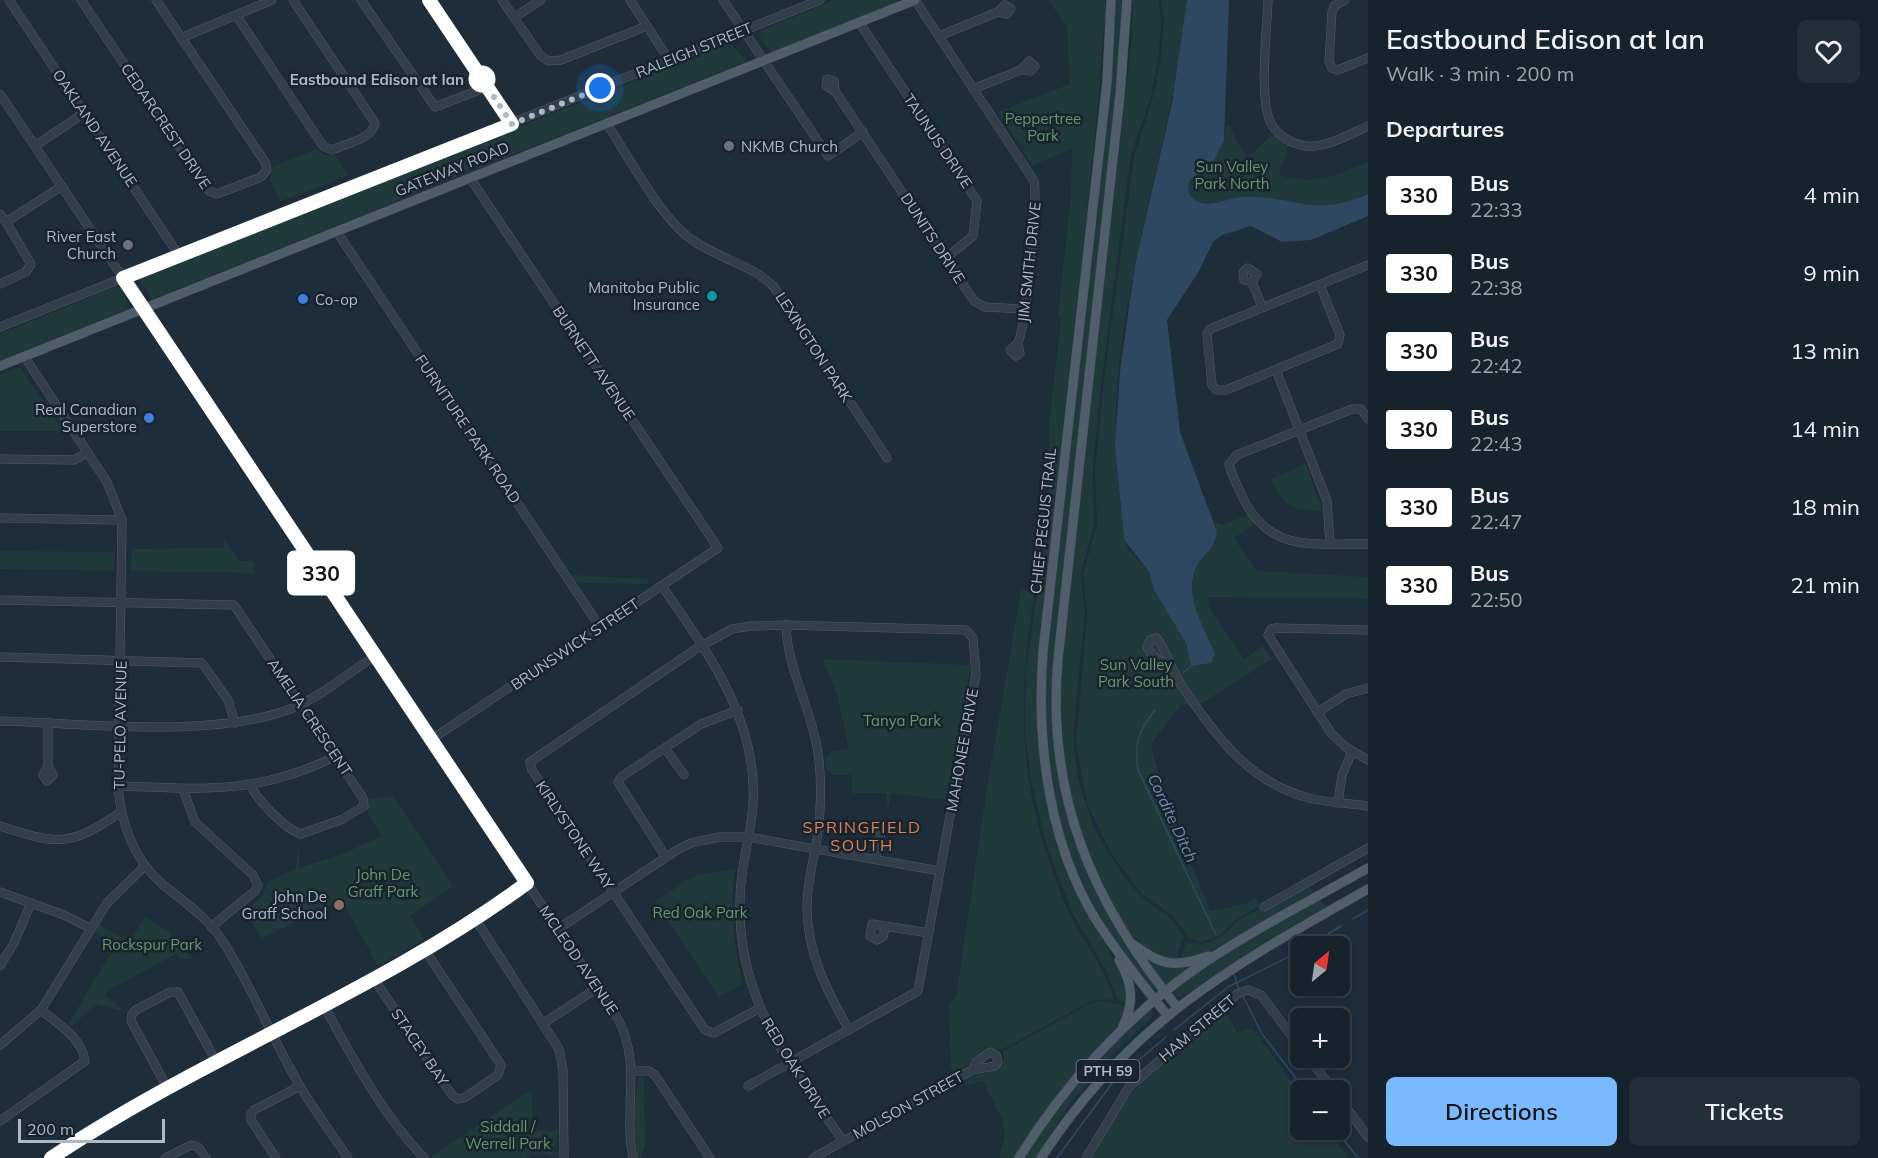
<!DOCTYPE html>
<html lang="en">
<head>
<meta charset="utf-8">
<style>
  body { margin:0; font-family:Mulish,sans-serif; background:#232f38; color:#f1f3f6; height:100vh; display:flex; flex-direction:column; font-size:22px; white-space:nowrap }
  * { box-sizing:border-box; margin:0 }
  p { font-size:20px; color:#9ea4a9 }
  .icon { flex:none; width:33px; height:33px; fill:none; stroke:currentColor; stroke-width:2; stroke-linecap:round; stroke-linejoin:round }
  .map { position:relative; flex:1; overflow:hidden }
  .sheet { display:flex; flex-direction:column; background:#16222c; width:510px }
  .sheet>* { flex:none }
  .badge { padding:0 12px; border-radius:4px; font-size:21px; line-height:39px }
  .needle { width:39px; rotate:29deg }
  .fabs { position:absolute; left:1290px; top:936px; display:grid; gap:12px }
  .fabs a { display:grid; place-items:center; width:60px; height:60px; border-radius:9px; background:#16222c; box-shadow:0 3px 9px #0003,0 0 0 2px #353f48; font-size:30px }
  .scale { position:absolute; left:18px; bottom:15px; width:147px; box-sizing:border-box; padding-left:6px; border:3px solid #acb9c7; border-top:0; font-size:16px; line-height:21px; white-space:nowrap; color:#acb9c7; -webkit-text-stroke:4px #18232e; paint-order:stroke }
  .you { position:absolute; width:30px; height:30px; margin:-15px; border:4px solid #fff; border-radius:50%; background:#1a73e8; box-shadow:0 0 0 9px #1a73e833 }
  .map>.badge { position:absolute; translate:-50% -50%; box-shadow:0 0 0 3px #fff }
  h2 { padding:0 18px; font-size:22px; line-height:54px }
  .round { display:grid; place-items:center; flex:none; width:63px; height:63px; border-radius:9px; background:#232f38 }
  .overview { display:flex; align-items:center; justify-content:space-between; height:102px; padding:0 18px }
  h1 { font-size:28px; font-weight:600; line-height:45px }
  .button { display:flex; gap:12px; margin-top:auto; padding:12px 18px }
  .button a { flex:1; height:69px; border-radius:9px; background:#79baff; color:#111; font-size:24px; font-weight:600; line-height:69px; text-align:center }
  .button a+a { background:#232f38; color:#f1f3f6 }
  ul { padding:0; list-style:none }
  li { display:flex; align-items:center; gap:18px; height:78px; padding:0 18px }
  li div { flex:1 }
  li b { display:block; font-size:22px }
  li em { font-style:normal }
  li .badge { min-width:66px; font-weight:700; text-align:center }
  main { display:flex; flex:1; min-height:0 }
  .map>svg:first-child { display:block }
  .green { fill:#203a3b }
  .water { fill:#2e4861 }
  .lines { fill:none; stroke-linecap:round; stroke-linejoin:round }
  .stream { stroke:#2e4861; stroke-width:1.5 }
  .minor-casing { stroke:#505c68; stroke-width:9 }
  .major-casing { stroke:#3c4754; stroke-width:10 }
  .minor { stroke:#323e4a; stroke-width:8 }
  .major { stroke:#505d6a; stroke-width:9 }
  .line-casing { stroke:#fff; stroke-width:14 }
  .line { stroke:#fff; stroke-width:9 }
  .walk { stroke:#acb9c7; stroke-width:6; stroke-dasharray:0 10.8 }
  .stop-dot { fill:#fff; stroke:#fff; stroke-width:3 }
  .worship-dot { fill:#6b7280; stroke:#18232e; stroke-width:2 }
  .culture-dot { fill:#0f9aa8; stroke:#18232e; stroke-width:2 }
  .shop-dot { fill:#3f7fe0; stroke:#18232e; stroke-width:2 }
  .education-dot { fill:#8d6e63; stroke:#18232e; stroke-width:2 }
  .labels { text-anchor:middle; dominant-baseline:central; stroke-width:5; stroke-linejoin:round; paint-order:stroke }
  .shield { fill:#18232e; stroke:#808c99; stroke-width:1.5 }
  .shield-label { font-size:14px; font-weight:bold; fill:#acb9c7 }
  .street-label { font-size:15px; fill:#acb9c7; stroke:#18232e }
  .stop-label { font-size:15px; font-weight:bold; fill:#acb9c7; stroke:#18232e; text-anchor:end }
  .park-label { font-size:15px; fill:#629a69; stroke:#18232e }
  .poi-label { font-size:15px; fill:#acb9c7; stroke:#18232e; text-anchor:end }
  .water-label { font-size:16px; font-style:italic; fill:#698dae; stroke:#18232e }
  .neighbourhood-label { font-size:16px; letter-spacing:1.5px; fill:#de8051; stroke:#18232e }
</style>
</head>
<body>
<main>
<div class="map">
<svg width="1368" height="1158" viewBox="0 0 1368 1158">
  <rect width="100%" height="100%" fill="#1e2d3a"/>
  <g class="green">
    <path d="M835,0H900L893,3L894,5L772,53L759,36L761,31Z"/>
    <path d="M1048,0H1105V17L1093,155L1039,642C1032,724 1040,802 1070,880C1085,917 1127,967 1126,1004L1117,999L1107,972L1071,910L1046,843L1032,785L1025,735L1026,667L1042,558L1049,479V425L1061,320L1058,314L1071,196L1072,149L1032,165L998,112L1070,84L1067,27Z"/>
    <path d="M1114,0H1121L1120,63L1054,666L1064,803L1071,829L1105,909L1152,981L1155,993L1119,946L1099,914L1078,874L1068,849L1060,822L1047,760L1045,673Z"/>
    <path d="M1133,0H1159L1161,22L1159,54L1151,96L1131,154L1101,386L1093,462L1094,525L1081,572L1085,612L1073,735L1078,779L1094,829L1129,884L1146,901L1172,919L1184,937L1178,951L1179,961C1173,961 1166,961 1161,959C1112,940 1071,812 1065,763C1061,730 1061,697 1062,663L1132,36Z"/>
    <path d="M1161,0H1187C1173,137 1122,269 1116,408C1115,452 1119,495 1124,539L1128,548L1149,572L1154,590L1186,643L1191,666L1206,664L1215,654C1204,629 1184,597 1196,569C1200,559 1210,552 1216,543L1214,522L1223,525L1248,515L1255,524L1234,538L1257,571L1368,577V598L1208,597L1209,607L1244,659L1263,646L1272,659L1202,703L1181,705L1151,744L1164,797L1210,911L1245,904L1256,898L1260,906L1236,919L1221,935L1200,942L1188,937L1172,915L1142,894L1112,855L1087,803L1076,744L1087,614L1083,574L1097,525L1095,473L1104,379L1134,157L1155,91L1161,56L1164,17Z"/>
    <path d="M729,43L747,61L152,299L138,278Z"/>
    <path d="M1230,126L1236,141L1248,157L1272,135L1288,146L1279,175C1317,186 1333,176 1368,162V194L1331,207L1284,201L1198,202L1192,198L1187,185C1191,177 1197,174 1204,168C1217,158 1224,143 1226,127Z"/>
    <path d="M317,149L325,155L335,154L348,176L281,201L270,180L273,166Z"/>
    <path d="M115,287L121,288L130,308L0,360V334Z"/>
    <path d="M20,367L63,431H0V375Z"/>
    <path d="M1306,464L1322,510C1292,510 1283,508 1271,479Z"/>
    <path d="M224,539L240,561H253L255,573L130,571L132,549L223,548Z"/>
    <path d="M0,551L115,552L114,571L0,569Z"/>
    <path d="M572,575L647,579L648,584L582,583L573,581Z"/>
    <path d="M1021,590L1035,591C1015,709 1019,798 1068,910C1082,941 1104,966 1114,999L1090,1001L1003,1049L986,1047L956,1074L951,1068L949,1005L956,996L987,788Z"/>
    <path d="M823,659L971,665L946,800L891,793L888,808L886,793H852V775H833L826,768L825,759L831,752L849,749L837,694Z"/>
    <path d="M393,796L453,886L410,916L424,939L378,966L342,900L262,938L244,910L262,897L268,882L296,869L299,838V868L340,855L382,836L366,810L368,799Z"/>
    <path d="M735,869C730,908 733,945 743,983L719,997L655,901L696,875Z"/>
    <path d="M1309,886L1314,893L1201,956L1180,961L1186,943L1203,944L1211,942L1225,934L1240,919L1261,908L1267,910Z"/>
    <path d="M1319,899L1326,906L1236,960L1186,994L1176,997L1173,995L1175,989L1212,962Z"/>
    <path d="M146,917L169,932L193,959H179L176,954L110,989L104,995L126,1012L96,1004L68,1029L66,1028L116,944L91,930L95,923L129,941Z"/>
    <path d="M1139,952L1191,966V967L1165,987Z"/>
    <path d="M1099,1001L1126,1005L1119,1023L1027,1137L1014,1158H999L1005,1134L1002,1119L983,1081L967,1085L964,1078L997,1070L1004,1060L1003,1052L1090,1004Z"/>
    <path d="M1151,1009L1154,1013L1152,1017L1108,1060L1068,1106L1037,1158H1023C1064,1100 1098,1056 1151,1009Z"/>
    <path d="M1226,1012L1237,1032L1252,1028L1300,1093V1130H1327L1349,1158H1092L1125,1101L1145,1079Z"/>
    <path d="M638,1077H644L645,1145L641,1158H637L634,1115Z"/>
    <path d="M526,1093H532V1130L557,1131L556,1156L533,1154L526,1158H429Z"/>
  </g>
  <path class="water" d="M1187,0H1229L1224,140L1214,160L1190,180C1186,188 1189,199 1199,202C1214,207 1230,197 1245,197C1297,196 1313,218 1368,194V216L1311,240L1282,242L1251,226L1222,235L1213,242L1199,271L1167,320L1180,432L1217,532C1215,550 1203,554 1196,568C1183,596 1205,629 1215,654L1211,663L1191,666L1186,643L1154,590L1149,572L1124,539L1115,447L1120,372L1135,265L1172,103Z"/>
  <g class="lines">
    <g class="stream">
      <path d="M1183,673L1191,666"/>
      <path d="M1169,690L1173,686"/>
      <path d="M1155,710C1138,731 1134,744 1138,770L1216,935"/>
      <path d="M1353,919L1368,910"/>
      <path d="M1308,946L1341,926"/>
      <path d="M1234,974L1239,989"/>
      <path d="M1243,996L1262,1034L1305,1090"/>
      <path d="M1174,1030L1228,987L1300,951"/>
      <path d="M1336,1130L1358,1158"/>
      <path d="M1057,1158L1113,1082L1166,1037"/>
    </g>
    <defs>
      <g id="minor">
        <path d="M9,0L180,257"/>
        <path d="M81,0L209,191L217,194L261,177L267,170L265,162L156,0"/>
        <path d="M361,0L435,107L487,87"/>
        <path d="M429,0L512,124"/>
        <path d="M502,0L540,55L548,61L561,60L647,26"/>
        <path d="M630,0L669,60"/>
        <path d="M723,0L828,156L863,132"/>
        <path d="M915,0L1034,181C1038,198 1026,333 1017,344C1015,346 1012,348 1010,350L1016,356L1020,353L1018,344"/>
        <path d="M1268,0C1267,28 1259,98 1270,121C1276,135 1291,144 1306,146C1326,148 1350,134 1368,126"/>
        <path d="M1345,0L1334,6L1332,12L1329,62L1332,68L1338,70L1368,58"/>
        <path d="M236,15L323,146L332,150C345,144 373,139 375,123L293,0"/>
        <path d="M515,17L541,0"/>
        <path d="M859,22L977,201L973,236L946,258"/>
        <path d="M939,36L998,12L1005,5L1011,9L1007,14L998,12"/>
        <path d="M181,38L272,0"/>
        <path d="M973,89L1021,70L1029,61L1035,66L1031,71L1021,70"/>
        <path d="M835,91L826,86L827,79L834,81L835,91L974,301L985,307L1024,309"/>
        <path d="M0,94L618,1019C642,1064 623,1110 633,1158"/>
        <path d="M607,124C629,157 660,217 691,239C718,259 750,263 774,287L887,458"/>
        <path d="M35,146L84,113"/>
        <path d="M0,214L6,222L62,186"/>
        <path d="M337,232L600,627"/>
        <path d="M1252,282L1257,274L1248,268L1243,272L1244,280L1252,282L1262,307"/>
        <path d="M0,284L26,272L31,264L6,222"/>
        <path d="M1320,285L1340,335L1338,344L1226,390H1216L1212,385L1207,334L1210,329L1368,265"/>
        <path d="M0,327L820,0"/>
        <path d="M24,356L107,482L122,520L118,786C121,823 134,859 162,884C184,902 206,916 222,940C252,986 272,1039 300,1086C314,1110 332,1134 348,1158"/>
        <path d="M1276,370L1327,501L1330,543"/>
        <path d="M1368,419L1361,409H1352L1237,455L1229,464C1231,474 1237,484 1241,494C1268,554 1312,543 1368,544"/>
        <path d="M0,459L74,460L87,453"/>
        <path d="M0,518L122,520"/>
        <path d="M662,586C708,653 758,719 753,804C752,825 746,846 743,867C738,897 739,928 745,958C759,1028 803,1084 843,1141"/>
        <path d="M0,600L234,605L363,798L364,806L343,819L301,834C285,829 258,801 251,786"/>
        <path d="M786,625C787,669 812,709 818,753C822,781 821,811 817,839C813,862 807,884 807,907C807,953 827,991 849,1030"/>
        <path d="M1368,630L1276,628L1271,629L1268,635L1331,733L1347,748L1368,760"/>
        <path d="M0,657L202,663L228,700L235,723"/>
        <path d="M1172,672L1151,653L1147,647L1150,640L1156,638C1163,643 1174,675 1182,686C1214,734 1249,783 1309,798C1328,803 1348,803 1368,806"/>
        <path d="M1318,712L1346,694L1368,688"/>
        <path d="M0,721C86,723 211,739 290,709C321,697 348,673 375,656"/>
        <path d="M432,739L718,548L470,178"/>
        <path d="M665,748L684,775"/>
        <path d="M48,766L53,775L47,781L43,775L48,766V722"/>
        <path d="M118,786C202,789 258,795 336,756"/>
        <path d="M183,789L195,822L253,875L258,885L255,891L211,927"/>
        <path d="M1338,803L1342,775L1352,752"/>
        <path d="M0,826C58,845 70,847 121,812"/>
        <path d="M665,856L618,782L621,777L701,724L738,710"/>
        <path d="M876,859L882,827"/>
        <path d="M0,892L64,915L90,928"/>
        <path d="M1264,907L1368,848"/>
        <path d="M474,917L559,1049L563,1070L564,1158"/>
        <path d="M885,928L883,937L877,940L870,936L872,924L929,933"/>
        <path d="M558,929L677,850L691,843L719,837H748L940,871"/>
        <path d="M0,966L14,943L31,903"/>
        <path d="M374,979L452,1095L458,1099L464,1098L498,1075L501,1065L425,950"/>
        <path d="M324,1006C353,1059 382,1114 424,1158"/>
        <path d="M544,1023L597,988"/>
        <path d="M0,1045L41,1010L107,903L145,866"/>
        <path d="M1309,1058L1333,1090"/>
        <path d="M632,1071H649L655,1075L710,1158"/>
        <path d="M748,1086L918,991L976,674L973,638L966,630L786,625L751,626L732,629L696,649L530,762L532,770L705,1030L714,1033L760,1008"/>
        <path d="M168,1089L131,1021L132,1014L136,1010L170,992H178L217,1063"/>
        <path d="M1340,1099L1368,1137"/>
        <path d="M0,1121L85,1061C82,1038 57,1023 41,1010"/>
        <path d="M51,1158C203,1056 378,991 527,883"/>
        <path d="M165,1158L191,1145L198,1147L206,1158"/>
        <path d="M276,1158L251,1120V1114L254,1110L300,1086"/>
        <path d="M813,1158L972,1070L976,1062L990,1052L996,1055L998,1061L995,1066L972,1070"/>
        <path d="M1086,1158L1129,1087L1237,994L1248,990L1261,995L1300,1047"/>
      </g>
      <g id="major">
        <path d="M1111,0L1107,82L1043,651C1036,746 1049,854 1106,935C1125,963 1146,989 1167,1015"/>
        <path d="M1127,0L1120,95L1058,659C1046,795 1092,903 1177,1007"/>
        <path d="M0,366L915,0"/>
        <path d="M1131,943C1162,965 1172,969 1209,956"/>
        <path d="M1119,960C1132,983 1135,1002 1123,1026"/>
        <path d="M1019,1158C1064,1085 1125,1018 1195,969C1250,931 1310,901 1368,868"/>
        <path d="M1041,1158C1129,1022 1232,966 1368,889"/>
      </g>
    </defs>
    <use href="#minor" class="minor-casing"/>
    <use href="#major" class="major-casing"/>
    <use href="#minor" class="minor"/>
    <use href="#major" class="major"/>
  </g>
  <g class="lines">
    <defs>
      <path id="line" d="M51,1158C203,1056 379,992 527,883L123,278L512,124L429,0"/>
    </defs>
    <use href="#line" class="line-casing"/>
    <use href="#line" class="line"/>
    <path class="walk" d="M482,79L512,124L600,88"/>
  </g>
  <circle class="stop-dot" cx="482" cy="79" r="12"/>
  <g class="worship-dot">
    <circle cx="729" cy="146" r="6"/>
    <circle cx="128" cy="245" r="6"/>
  </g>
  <circle class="culture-dot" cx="712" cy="296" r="6"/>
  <g class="shop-dot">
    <circle cx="303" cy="299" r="6"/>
    <circle cx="149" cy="418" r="6"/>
  </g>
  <circle class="education-dot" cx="339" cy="905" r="6"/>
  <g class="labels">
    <rect class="shield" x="1076.5" y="1060" width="63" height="22" rx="4.5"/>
    <g class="shield-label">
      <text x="1108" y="1071">PTH 59</text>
    </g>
    <g class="street-label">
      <text transform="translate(694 50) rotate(-22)">RALEIGH STREET</text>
      <text transform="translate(166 126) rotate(56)">CEDARCREST DRIVE</text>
      <text transform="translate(95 128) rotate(56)">OAKLAND AVENUE</text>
      <text transform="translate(938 141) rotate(56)">TAUNUS DRIVE</text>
      <text transform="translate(452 169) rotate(-22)">GATEWAY ROAD</text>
      <text transform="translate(933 238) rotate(57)">DUNITS DRIVE</text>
      <text transform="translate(1029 262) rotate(-84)">JIM SMITH DRIVE</text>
      <text transform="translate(814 347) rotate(57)">LEXINGTON PARK</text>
      <text transform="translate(594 363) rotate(56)">BURNETT AVENUE</text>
      <text transform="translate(468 429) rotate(56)">FURNITURE PARK ROAD</text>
      <text transform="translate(1043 521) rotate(-84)">CHIEF PEGUIS TRAIL</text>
      <text transform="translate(575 644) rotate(-34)">BRUNSWICK STREET</text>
      <text transform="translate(310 717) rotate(56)">AMELIA CRESCENT</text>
      <text transform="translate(120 725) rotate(-89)">TU-PELO AVENUE</text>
      <text transform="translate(962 750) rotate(-80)">MAHONEE DRIVE</text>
      <text transform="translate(575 835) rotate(56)">KIRLYSTONE WAY</text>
      <text transform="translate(579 960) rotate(56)">MCLEOD AVENUE</text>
      <text transform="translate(1197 1028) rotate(-40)">HAM STREET</text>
      <text transform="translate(420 1047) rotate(56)">STACEY BAY</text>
      <text transform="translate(796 1068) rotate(58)">RED OAK DRIVE</text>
      <text transform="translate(908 1105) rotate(-29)">MOLSON STREET</text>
    </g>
    <g class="stop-label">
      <text x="464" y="79">Eastbound Edison at Ian</text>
    </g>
    <g class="park-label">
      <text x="1043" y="118">Peppertree<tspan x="1043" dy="17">Park</tspan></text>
      <text x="1232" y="166">Sun Valley<tspan x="1232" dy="17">Park North</tspan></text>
      <text x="1136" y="664">Sun Valley<tspan x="1136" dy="17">Park South</tspan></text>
      <text x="902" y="720">Tanya Park</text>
      <text x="383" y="874">John De<tspan x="383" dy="17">Graff Park</tspan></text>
      <text x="700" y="912">Red Oak Park</text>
      <text x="152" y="944">Rockspur Park</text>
      <text x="508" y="1126">Siddall /<tspan x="508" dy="17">Werrell Park</tspan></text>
    </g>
    <g class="poi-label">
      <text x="741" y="146" text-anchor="start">NKMB Church</text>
      <text x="116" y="236">River East<tspan x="116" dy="17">Church</tspan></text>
      <text x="700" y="287">Manitoba Public<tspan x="700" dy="17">Insurance</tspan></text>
      <text x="315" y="299" text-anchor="start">Co-op</text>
      <text x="137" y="409">Real Canadian<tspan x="137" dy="17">Superstore</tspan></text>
      <text x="327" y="896">John De<tspan x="327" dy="17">Graff School</tspan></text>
    </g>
    <g class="water-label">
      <text transform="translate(1173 818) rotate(65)">Cordite Ditch</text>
    </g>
    <g class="neighbourhood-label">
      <text x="862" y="827">SPRINGFIELD<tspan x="862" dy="18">SOUTH</tspan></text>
    </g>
  </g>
</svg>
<div class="fabs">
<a><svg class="needle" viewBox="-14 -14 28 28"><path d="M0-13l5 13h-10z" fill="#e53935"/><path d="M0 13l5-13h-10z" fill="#9ea4a9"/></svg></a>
<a>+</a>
<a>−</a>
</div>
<div class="scale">200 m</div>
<div class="you" style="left:600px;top:88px"></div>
<b class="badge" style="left:321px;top:573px;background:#fff;color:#111">330</b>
</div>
<section class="sheet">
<div class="overview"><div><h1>Eastbound Edison at Ian</h1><p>Walk · 3 min · 200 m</p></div><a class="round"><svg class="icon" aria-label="heart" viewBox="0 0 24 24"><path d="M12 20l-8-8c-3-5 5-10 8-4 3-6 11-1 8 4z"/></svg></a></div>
<h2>Departures</h2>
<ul>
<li><span class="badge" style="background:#fff;color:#111">330</span><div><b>Bus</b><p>22:33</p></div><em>4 min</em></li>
<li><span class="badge" style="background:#fff;color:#111">330</span><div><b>Bus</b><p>22:38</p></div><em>9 min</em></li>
<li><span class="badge" style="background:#fff;color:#111">330</span><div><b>Bus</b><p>22:42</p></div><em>13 min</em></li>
<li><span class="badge" style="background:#fff;color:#111">330</span><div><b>Bus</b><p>22:43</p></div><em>14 min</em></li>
<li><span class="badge" style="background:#fff;color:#111">330</span><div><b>Bus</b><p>22:47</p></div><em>18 min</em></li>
<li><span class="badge" style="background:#fff;color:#111">330</span><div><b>Bus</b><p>22:50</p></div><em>21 min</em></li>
</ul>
<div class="button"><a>Directions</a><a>Tickets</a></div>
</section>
</main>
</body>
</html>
